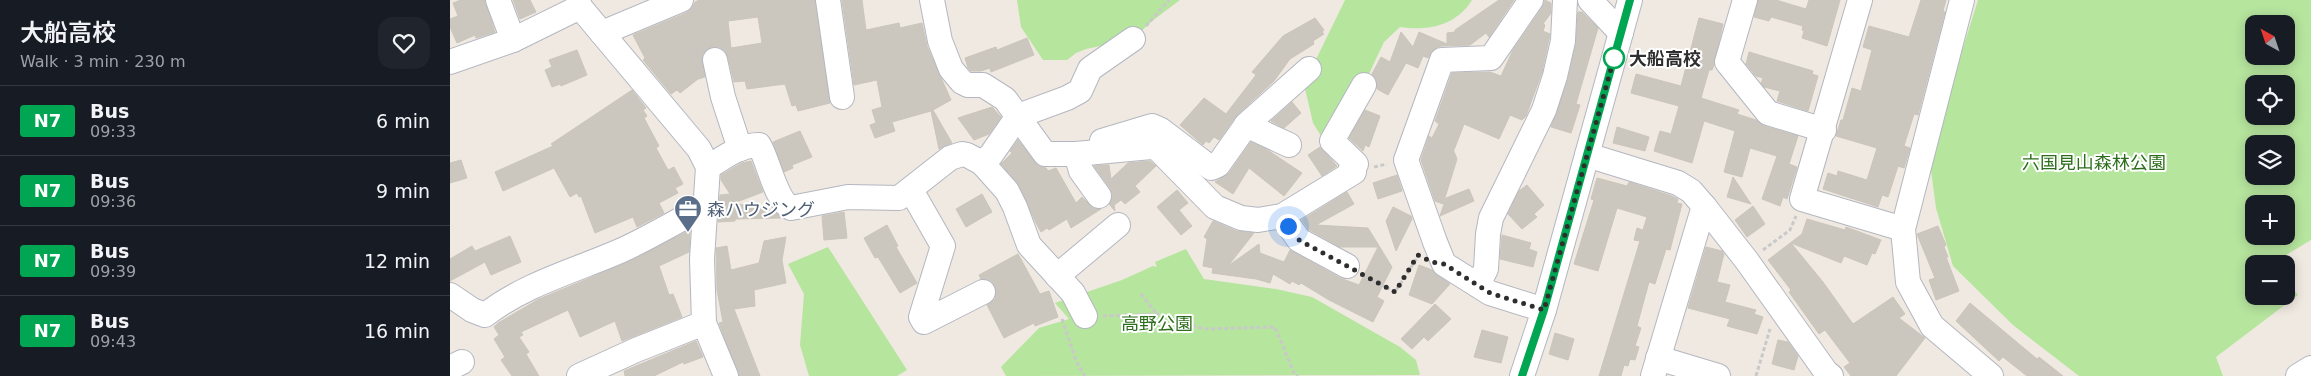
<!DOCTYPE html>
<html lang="en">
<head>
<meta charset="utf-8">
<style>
  body { margin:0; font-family:"DejaVu Sans","Noto Sans JP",sans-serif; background:#20242c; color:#f1f3f6; height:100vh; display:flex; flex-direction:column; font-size:19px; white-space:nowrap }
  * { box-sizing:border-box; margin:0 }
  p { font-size:16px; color:#9ea1a6 }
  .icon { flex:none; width:28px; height:28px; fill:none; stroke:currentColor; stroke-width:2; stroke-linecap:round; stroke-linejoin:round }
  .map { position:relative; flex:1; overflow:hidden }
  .details { display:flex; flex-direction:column; background:#171b24; width:450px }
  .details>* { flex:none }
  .badge { padding:0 10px; border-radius:4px; font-size:18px; line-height:32px }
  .needle { width:32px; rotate:320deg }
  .buttons { position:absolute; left:1795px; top:15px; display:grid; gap:10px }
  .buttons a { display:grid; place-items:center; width:50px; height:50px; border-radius:10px; background:#171b24; box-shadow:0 2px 12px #0003; font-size:25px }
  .you { position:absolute; width:25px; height:25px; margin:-12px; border:4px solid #fff; border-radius:50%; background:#1a73e8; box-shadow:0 0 0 8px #1a73e833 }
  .map>.badge { position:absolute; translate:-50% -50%; box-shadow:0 0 0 2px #fff }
  .round { display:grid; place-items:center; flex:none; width:52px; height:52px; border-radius:15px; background:#20242c }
  .head { display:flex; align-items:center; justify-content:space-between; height:85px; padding:0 20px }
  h1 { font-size:24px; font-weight:600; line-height:38px }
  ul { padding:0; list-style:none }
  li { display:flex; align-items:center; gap:15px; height:70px; padding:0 20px; border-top:1px solid #363941 }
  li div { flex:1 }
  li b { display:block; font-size:19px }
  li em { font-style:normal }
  li .badge { min-width:55px; font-weight:700; text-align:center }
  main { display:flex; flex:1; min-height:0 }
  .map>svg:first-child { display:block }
  .green { fill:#b6e59e; fill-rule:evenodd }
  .building { fill:#cbc7bf; stroke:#cbc5ba; fill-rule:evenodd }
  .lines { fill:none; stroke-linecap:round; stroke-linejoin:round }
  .minor-casing { stroke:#b4b7c1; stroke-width:26 }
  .path { stroke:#c9c9c9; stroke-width:3; stroke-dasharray:4 2.5; stroke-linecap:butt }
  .minor { stroke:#fff; stroke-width:24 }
  .line-casing { stroke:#fff; stroke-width:11 }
  .line { stroke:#00a651; stroke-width:8 }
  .walk { stroke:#2e2e2e; stroke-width:5; stroke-dasharray:0 9 }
  .stop-dot { fill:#fff; stroke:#00a651; stroke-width:2.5 }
  .labels { text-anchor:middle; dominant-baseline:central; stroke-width:4; stroke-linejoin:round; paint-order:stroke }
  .stop-label { font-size:18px; font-weight:bold; fill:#2e2e2e; stroke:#fff; text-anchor:start }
  .park-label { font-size:18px; fill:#2c6e1b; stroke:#fff }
  .service-label { font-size:18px; fill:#4e5e75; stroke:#fff; text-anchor:start }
</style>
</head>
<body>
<main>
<section class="details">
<div class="head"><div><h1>大船高校</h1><p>Walk · 3 min · 230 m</p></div><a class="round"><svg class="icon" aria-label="heart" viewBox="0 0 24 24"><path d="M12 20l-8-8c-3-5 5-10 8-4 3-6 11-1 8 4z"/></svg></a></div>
<ul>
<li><span class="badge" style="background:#00a651;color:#fff">N7</span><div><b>Bus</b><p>09:33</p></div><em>6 min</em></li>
<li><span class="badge" style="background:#00a651;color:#fff">N7</span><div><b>Bus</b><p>09:36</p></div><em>9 min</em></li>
<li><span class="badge" style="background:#00a651;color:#fff">N7</span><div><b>Bus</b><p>09:39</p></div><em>12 min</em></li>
<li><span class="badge" style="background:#00a651;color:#fff">N7</span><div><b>Bus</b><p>09:43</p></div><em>16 min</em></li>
</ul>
</section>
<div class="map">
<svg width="1861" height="376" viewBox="0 0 1861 376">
  <rect width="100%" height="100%" fill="#efe9e1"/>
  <g class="green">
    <path d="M567,0H730L702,21L683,39L636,49L626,53L617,60H593L571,27Z"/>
    <path d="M895,0H1022C1006,26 978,31 950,27L934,42L889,137L873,139L863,123L854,84Z"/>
    <path d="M1528,0H1861V240L1821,264H1804V296H1836V281L1848,295L1766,357L1773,376H1629L1563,325L1503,266L1486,208L1479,155L1492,95L1513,48ZM1804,24H1836V56H1804ZM1804,84H1836V116H1804ZM1804,144H1836V176H1804ZM1804,204H1836V236H1804Z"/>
    <path d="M378,247L457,370L447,376H359L350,345L354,294L338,264Z"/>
    <path d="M736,249L754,279L826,289L862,297L950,347L966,360L970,375L556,376L551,367L589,328L619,319L605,303L672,280L703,266L707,267L705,262Z"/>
  </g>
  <g class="building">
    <path d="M11,0H35L45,32L26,38L25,35L7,43L0,27V19L8,16L3,3Z"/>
    <path d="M63,0H80L86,12L70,19Z"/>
    <path d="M249,0H365L380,103L348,111L346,105L342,106L335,84L297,89L295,81L284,82L278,57L275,50L269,47H262L252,55L255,77L248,79L230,93L227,90L221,94L193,60L195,58L183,35L236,13L242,8L245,2ZM308,17L312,43L281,48L278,21Z"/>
    <path d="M392,0H412L416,30L449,23L450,28L472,23L477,46L501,100L483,110L502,143L489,149L481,111L442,122L445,131L425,138L420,125L426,123L422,110L432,107L427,80L404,85Z"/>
    <path d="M1049,0H1064L1039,37L1036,33L1020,45L991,46L984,49L978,58L973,56L968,68L956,63L938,95L927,89L926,79L922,74L931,57L940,62L951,32L963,47L969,32L997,44V33L1005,32V30Z"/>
    <path d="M1095,0L1101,3V13L1093,24L1095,25L1093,31L1100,34L1099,39L1092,72L1076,116L1072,120L1060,115L1049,139L1014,124L1004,150L1003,149L1007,159L993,204L985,201L971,160L979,136L982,138L989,124L985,121L1002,73L1040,72L1051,76L1063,50L1092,8Z"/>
    <path d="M1308,0H1326L1356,9L1359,0H1390L1377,46L1352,38L1354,31L1352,30L1353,26L1321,17L1319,21L1304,17Z"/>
    <path d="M1471,0H1496L1493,11L1495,12L1468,115L1464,114L1454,146L1460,148L1454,168L1448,166L1438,197L1432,195L1428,207L1373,189L1378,173L1387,176L1388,171L1417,180L1427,148L1386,136L1391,120H1393L1402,88L1411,91L1422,50L1413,47L1419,26L1459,37Z"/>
    <path d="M1128,12H1132L1148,28L1126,104L1130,105L1121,133L1101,127L1118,79L1126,44Z"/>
    <path d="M865,18L874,30L872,32L874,34L863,41L864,44L840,59L824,81L786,116L769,140L764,137L759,143L756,141L753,145L730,125L754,98L776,114L806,75L802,72L833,36Z"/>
    <path d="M1249,18L1273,24L1264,65L1262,70H1259L1251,98L1289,110L1287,114L1306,120L1314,126L1348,136L1339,164L1347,167L1337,199L1333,197L1330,206L1312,199L1327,156L1300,148L1292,177L1274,172L1285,131L1254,121L1242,163L1204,151L1210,131L1221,134L1229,106L1181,93L1186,74L1231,86Z"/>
    <path d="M577,38L584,55L541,72L540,68L531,71H521L518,68L515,58L546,47L547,50Z"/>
    <path d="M127,50L137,75L111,86L110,84L102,87L95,70L102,67L99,60Z"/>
    <path d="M1299,52L1363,71L1362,74L1368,76L1358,111L1327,101L1330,91L1314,87L1311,83L1313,78L1306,76L1296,64Z"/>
    <path d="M182,90L196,108L193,110L197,116L194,118L209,146L206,148L218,170L224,167L233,184L225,188L228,193L209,203L214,213L187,227L183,217L145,233L131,196L129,197L127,193L120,197L104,168L53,191L45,172L103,146L101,144Z"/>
    <path d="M842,102L851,113L834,128L821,121Z"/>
    <path d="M542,107L551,117L539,134L524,140L508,118Z"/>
    <path d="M915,110L930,116L919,147L915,145L913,151L899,138Z"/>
    <path d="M1167,127L1199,137L1195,151L1163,143Z"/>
    <path d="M350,131L362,157L342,165L343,168L334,172L323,142Z"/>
    <path d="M568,140L588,166L596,168L598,171L606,168L626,203L632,197L643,208L651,209L621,228L617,219L599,230L597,228L591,232L586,223L569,185L551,164L562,153L560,151Z"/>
    <path d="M801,142L816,149L852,173L834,196L799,168L783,194L765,182L779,173Z"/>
    <path d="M870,147L887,166L872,176L858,155Z"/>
    <path d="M11,160L17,178L0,183V163Z"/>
    <path d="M301,161L313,192L284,203L324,211L331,218L285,219V221L268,222L270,195L280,194L271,180V175L292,163Z"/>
    <path d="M700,161L706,166L685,186L690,192L675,204L671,200L664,205L665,211L659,204L663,195L660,188L644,166L659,165L661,179L678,163Z"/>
    <path d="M947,175L952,191L928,199L923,183Z"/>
    <path d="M1283,177L1301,204L1277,197Z"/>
    <path d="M1147,178L1177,186L1179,182L1222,196L1228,199L1227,203L1232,204L1220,250L1216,249L1205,284L1199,282L1187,326L1191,328L1185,346L1189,347L1185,360L1180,359L1178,366L1174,365L1171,376H1149L1190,241L1184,240L1187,228L1193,230L1197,217L1167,208L1148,271L1124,264L1144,200L1141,199Z"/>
    <path d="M1077,185L1094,205L1084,214L1087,217L1072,229L1058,214L1069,191Z"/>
    <path d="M1019,189L1024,201L990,216L996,198Z"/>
    <path d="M727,190L738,203L729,210L742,226L731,235L707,207Z"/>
    <path d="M897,192L904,204L866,225L918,228L942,267L927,297L934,301L923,322L879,300L851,283L849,285L842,281L840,284L823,274L820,283L806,279L762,273L763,268L753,266L757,239L754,237L763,221L786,231L804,233L778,266L809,244L810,253L834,262L840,250L890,278L909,285L928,247H890L858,229L852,220Z"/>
    <path d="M532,194L542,212L516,227L506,209Z"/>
    <path d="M1303,206L1315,224L1297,237L1285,220Z"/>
    <path d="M943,207L961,216L962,219L946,251L936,221Z"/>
    <path d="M394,212L397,238L374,240L372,216Z"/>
    <path d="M1357,219L1395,230L1396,227L1431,240L1425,254L1422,253L1417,265L1394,256L1391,263L1341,243L1373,282L1403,324L1443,297L1455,314L1449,318L1475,338L1446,376H1401L1394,367L1400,363L1375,330L1369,334L1339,292L1341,290L1318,260L1352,234Z"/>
    <path d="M437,225L448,246L446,247L467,283L450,293L428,257L425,258L414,238Z"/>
    <path d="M1488,226L1496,245L1494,247L1498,257H1496L1509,291L1486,300L1479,280L1485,278L1467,234Z"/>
    <path d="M240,230L239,252L209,266L219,295L223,294L232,317L172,341L165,321L130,337L118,310L71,332L73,335L69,337L79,352L76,354L89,376H62L51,360L55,357L44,339L49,335L44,327L48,323L89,299L176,263Z"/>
    <path d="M1052,235L1081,243L1079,249L1087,252L1083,267L1050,259Z"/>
    <path d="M60,236L71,262L41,275L35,262L0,281V259L22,246L25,251Z"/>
    <path d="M336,237L332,260L336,283L304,290L305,306L284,309L310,376H289L269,323L273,322L267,290L266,248L277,246L281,270L309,263L314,241Z"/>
    <path d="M1256,247L1272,251L1274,254L1267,282L1280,285L1275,302L1306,310L1304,314L1313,317L1307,334L1277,326L1280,319L1238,308Z"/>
    <path d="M568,254L590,294L599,291L608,317L585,326L584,323L554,338L537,305L545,299V286L541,281L531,279L529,275Z"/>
    <path d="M969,265L982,270L1000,284L982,304L959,295Z"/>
    <path d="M1520,303L1587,359L1589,357L1613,376H1577L1553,357L1549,361L1506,321Z"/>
    <path d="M985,304L1001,319L978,341L974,337L962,349L951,339Z"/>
    <path d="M1032,330L1058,337L1051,363L1024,357Z"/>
    <path d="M1105,333L1124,339L1118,360L1099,354Z"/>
    <path d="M1328,340L1338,342L1348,356L1344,370L1322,364Z"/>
    <path d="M246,341L253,357L234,364L233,362L204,376H175L174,371Z"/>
  </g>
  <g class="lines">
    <defs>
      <g id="minor">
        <path d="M48,0L63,40"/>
        <path d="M128,0L130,7L249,149L258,167L252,259L254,323L276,376"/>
        <path d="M378,0L392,97"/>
        <path d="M482,0L490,41L501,69L512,82L518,85H533L555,99L595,154H626L701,147L707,148L765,207L791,218L808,220L832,216L904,172L901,168L906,164L882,141L914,85"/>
        <path d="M1081,0L1041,58L992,60L956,160L985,242L994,264L1040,293L1094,310"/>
        <path d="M1140,0L1171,33"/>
        <path d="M1295,0L1277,62L1318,113L1374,130"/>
        <path d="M1410,0L1352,199L1453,229"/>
        <path d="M1512,0L1453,229L1458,282L1482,326L1541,376"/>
        <path d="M152,33L231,0"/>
        <path d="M265,60L273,97L290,149"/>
        <path d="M0,62L63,40L130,7"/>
        <path d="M796,125L839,145"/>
        <path d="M652,141L702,126L711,130L761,168L768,165L797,124L859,69"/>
        <path d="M626,154L631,171L649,196"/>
        <path d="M1137,155L1228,183L1241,191L1254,206L1297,261L1376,372L1381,376"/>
        <path d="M532,163L541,155L568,116L617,98L630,91L640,69L683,39"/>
        <path d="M258,167C274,158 289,145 309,145C319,161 325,200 341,208L398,197L449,198L500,158L512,154L517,155L532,163L557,191L565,207L579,245L623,293L635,316"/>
        <path d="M461,190L493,246L471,317L474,322L533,292"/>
        <path d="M832,216L849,240L897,266"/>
        <path d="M607,276L668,225"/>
        <path d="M1028,285L1036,269L1038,234L1041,218L1094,110L1105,76L1113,41L1115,0"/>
        <path d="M0,295L22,310L35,315C75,284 124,271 170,251C199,238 227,221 255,206"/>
        <path d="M1208,358L1268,376"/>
        <path d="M0,368L12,362"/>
        <path d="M129,376L186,350L254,323"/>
        <path d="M1072,376L1094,310L1180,0"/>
        <path d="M1203,376L1254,206"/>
        <path d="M1848,376L1861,368"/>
      </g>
    </defs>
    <use href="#minor" class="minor-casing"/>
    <g class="path">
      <path d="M696,26L719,0"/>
      <path d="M924,167L937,164"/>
      <path d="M1313,250L1340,230L1346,216"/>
      <path d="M913,275L945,292L969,255"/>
      <path d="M691,294L707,314"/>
      <path d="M653,316L707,314L754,329L825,327L844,373L848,376"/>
      <path d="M612,319L626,361L635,376"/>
      <path d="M1306,376L1320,329"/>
    </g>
    <use href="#minor" class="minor"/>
  </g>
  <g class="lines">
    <defs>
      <path id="line" d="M1072,376L1094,310L1180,0"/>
    </defs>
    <use href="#line" class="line-casing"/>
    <use href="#line" class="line"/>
    <path class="walk" d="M838,226L849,240L945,292L968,255L982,262L994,264L1040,293L1094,310L1166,51L1164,58"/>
  </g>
  <defs>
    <symbol id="office-pin" viewBox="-11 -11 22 30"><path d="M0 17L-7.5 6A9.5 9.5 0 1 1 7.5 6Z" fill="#5c6f8a" stroke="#fff"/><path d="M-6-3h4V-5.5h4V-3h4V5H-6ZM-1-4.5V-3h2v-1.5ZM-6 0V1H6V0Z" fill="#fff"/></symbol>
  </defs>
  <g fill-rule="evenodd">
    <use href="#office-pin" x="222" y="193" width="32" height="43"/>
  </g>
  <circle class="stop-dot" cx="1164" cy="58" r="10"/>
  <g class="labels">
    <g class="stop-label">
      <text x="1179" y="58">大船高校</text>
    </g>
    <g class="park-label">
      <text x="1644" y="162">六国見山森林公園</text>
      <text x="707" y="323">高野公園</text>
    </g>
    <g class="service-label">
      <text x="257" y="209">森ハウジング</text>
    </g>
  </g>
</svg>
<div class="buttons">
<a><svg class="needle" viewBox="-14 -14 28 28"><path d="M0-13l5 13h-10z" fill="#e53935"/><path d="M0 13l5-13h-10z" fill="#9ea1a6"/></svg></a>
<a><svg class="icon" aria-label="locate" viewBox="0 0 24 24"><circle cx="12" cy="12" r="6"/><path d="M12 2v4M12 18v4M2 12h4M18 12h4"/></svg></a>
<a><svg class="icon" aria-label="layers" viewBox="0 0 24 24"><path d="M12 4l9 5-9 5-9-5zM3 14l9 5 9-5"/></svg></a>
<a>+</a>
<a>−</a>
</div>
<div class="you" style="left:838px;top:226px"></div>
</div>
</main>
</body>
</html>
